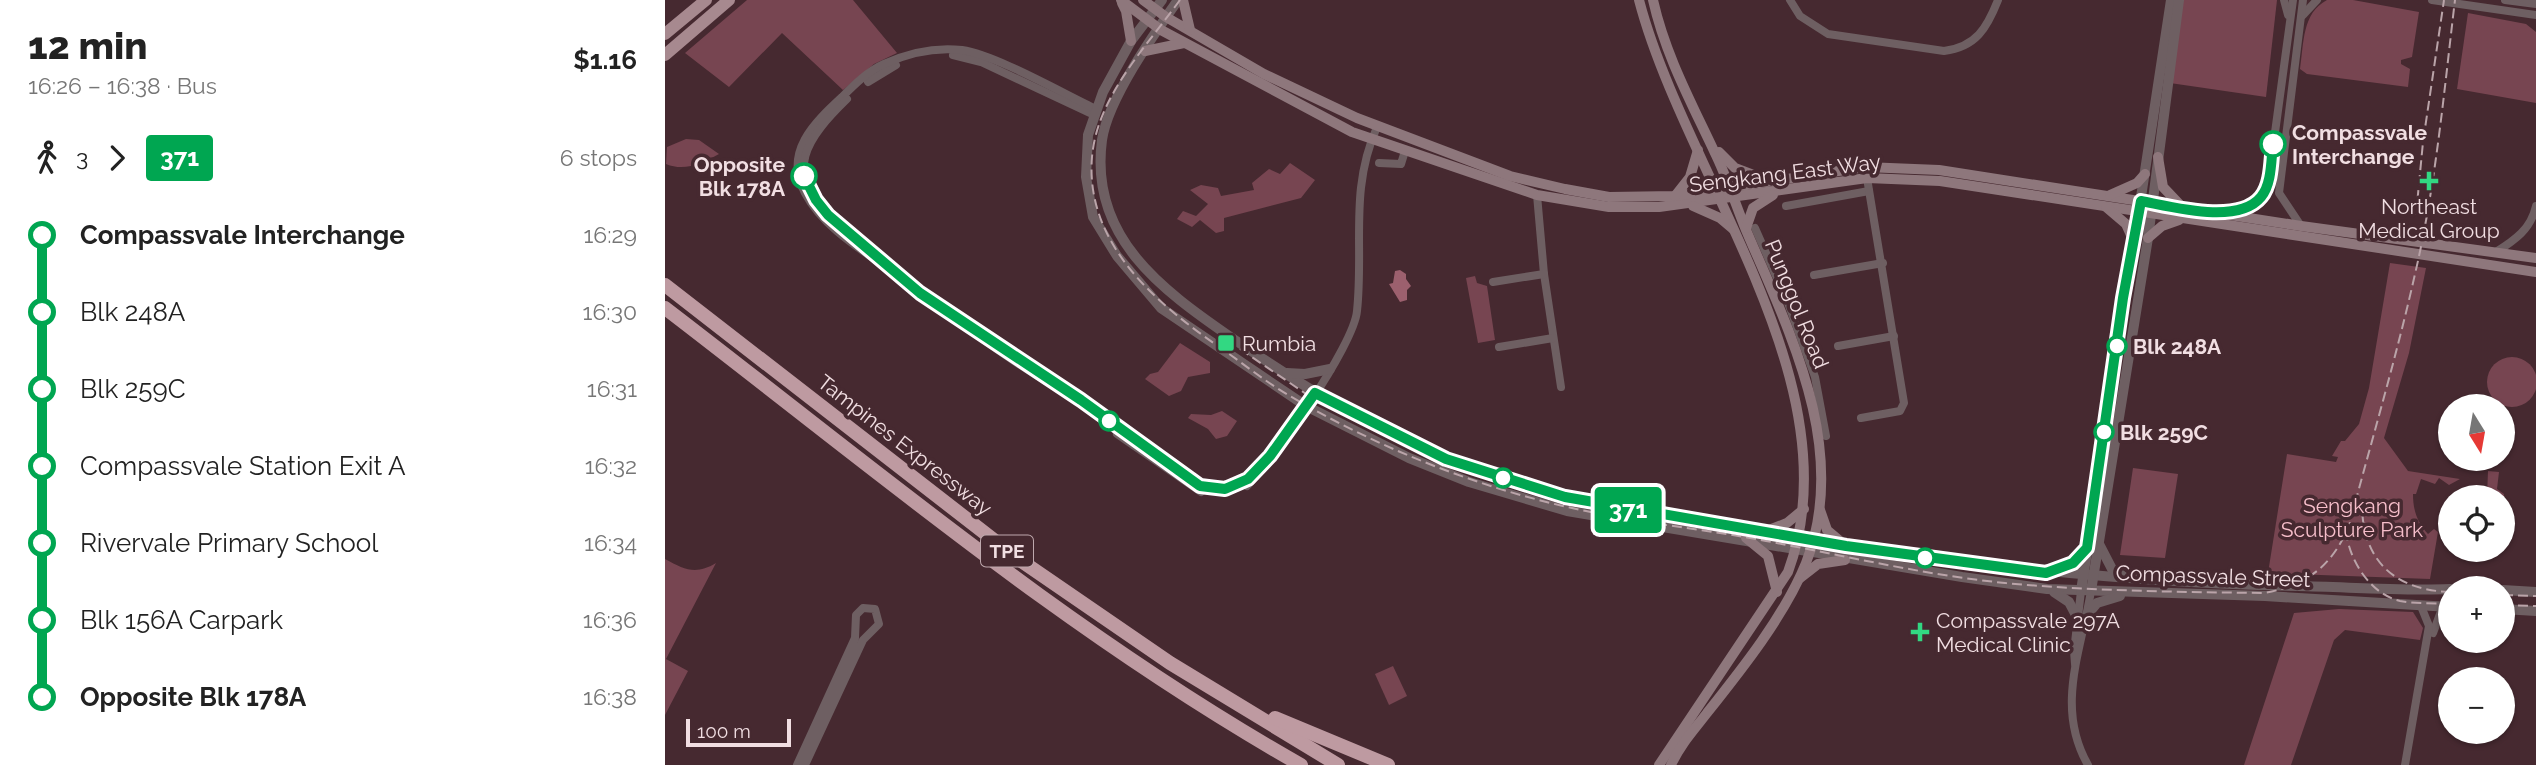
<!DOCTYPE html>
<html lang="en">
<head>
<meta charset="utf-8">
<style>
  body { margin:0; font-family:Raleway,sans-serif; background:#f2f2f2; color:#222; height:100vh; display:flex; flex-direction:column; font-size:26px; white-space:nowrap }
  * { box-sizing:border-box; margin:0 }
  p { font-size:23px; color:#767676 }
  .icon { flex:none; width:38px; height:38px; fill:none; stroke:currentColor; stroke-width:2; stroke-linecap:round; stroke-linejoin:round }
  .map { position:relative; flex:1; overflow:hidden }
  .details { display:flex; flex-direction:column; background:#fff; width:665px }
  .details>* { flex:none }
  .badge { padding:0 14px; border-radius:5px; font-size:24px; line-height:46px }
  .needle { width:46px; rotate:169deg }
  .controls { position:absolute; left:1773px; top:394px; display:grid; gap:14px }
  .controls a { display:grid; place-items:center; width:77px; height:77px; border-radius:50%; background:#fff; box-shadow:0 2px 5px #0004; font-size:35px }
  .scale { position:absolute; left:21px; bottom:18px; width:105px; box-sizing:border-box; padding-left:7px; border:4px solid #f1dee2; border-top:0; font-size:19px; line-height:24px; white-space:nowrap; color:#f1dee2; -webkit-text-stroke:5px #462930; paint-order:stroke }
  .map>.badge { position:absolute; translate:-50% -50%; box-shadow:0 0 0 4px #fff }
  .legs { display:flex; align-items:center; gap:10px; height:77px; padding:0 28px; font-size:23px }
  .legs p { margin-inline-start:auto }
  .summary { display:flex; align-items:center; justify-content:space-between; height:119px; padding:0 28px }
  h1 { font-size:38px; font-weight:800; line-height:52px }
  ul { padding:0 28px; list-style:none }
  li { display:flex; align-items:center; gap:24px; height:77px; font-size:26px }
  li i { display:grid; place-items:center; width:10px; height:100%; margin:0 9px; background:currentColor }
  li i::after { content:''; width:18px; height:18px; margin:-9px; border:5px solid; border-radius:50%; background:#fff }
  li p { margin-inline-start:auto }
  li:first-child i { background:linear-gradient(#0000 50%,currentColor 0) }
  li:last-child i { background:linear-gradient(currentColor 50%,#0000 0) }
  main { display:flex; flex:1; min-height:0 }
  .map>svg:first-child { display:block }
  .green { fill:#774551 }
  .water { fill:#9c606e }
  .lines { fill:none; stroke-linecap:round; stroke-linejoin:round }
  .minor { stroke:#6e5f62; stroke-width:8 }
  .tertiary { stroke:#6e5f62; stroke-width:10 }
  .secondary { stroke:#8e777c; stroke-width:10 }
  .primary { stroke:#a7898f; stroke-width:12 }
  .motorway { stroke:#be9aa1; stroke-width:14 }
  .rail { stroke:#baa4a9; stroke-width:2; stroke-dasharray:10 5; stroke-linecap:butt }
  .line-1-casing { stroke:#fff; stroke-width:16 }
  .line-1 { stroke:#00a651; stroke-width:10 }
  .stop-1-dot { fill:#fff; stroke:#00a651; stroke-width:3.5 }
  .poi-dot { fill:#32d882; stroke:#462930; stroke-width:2.5 }
  .labels { text-anchor:middle; dominant-baseline:central; stroke-width:7; stroke-linejoin:round; paint-order:stroke }
  .shield { fill:#462930; stroke:#bea8ad; stroke-width:2 }
  .shield-label { font-size:19px; font-weight:bold; fill:#f1dee2 }
  .stop-label { font-size:21px; font-weight:bold; fill:#f1dee2; stroke:#462930; text-anchor:start }
  .street-label { font-size:21px; fill:#f1dee2; stroke:#462930 }
  .poi-label { font-size:21px; fill:#f1dee2; stroke:#462930; text-anchor:start }
  .park-label { font-size:21px; fill:#f6beca; stroke:#462930 }
</style>
</head>
<body>
<main>
<section class="details">
<div class="summary"><div><h1>12 min</h1><p>16:26 – 16:38 · Bus</p></div><b>$1.16</b></div>
<div class="legs"><svg class="icon" aria-label="walk" viewBox="0 0 24 24"><circle cx="13" cy="4" r="2"/><path d="M13 8l-2 6 4 7M11 14l-3 7M7 12l3-4h3l4 4"/></svg>3<svg class="icon" aria-label="forward" viewBox="0 0 24 24"><path d="M9 5l7 7-7 7"/></svg><b class="badge" style="background:#00a651;color:#fff">371</b><p>6 stops</p></div>
<ul>
<li><i style="color:#00a651"></i><b>Compassvale Interchange</b><p>16:29</p></li>
<li><i style="color:#00a651"></i><span>Blk 248A</span><p>16:30</p></li>
<li><i style="color:#00a651"></i><span>Blk 259C</span><p>16:31</p></li>
<li><i style="color:#00a651"></i><span>Compassvale Station Exit A</span><p>16:32</p></li>
<li><i style="color:#00a651"></i><span>Rivervale Primary School</span><p>16:34</p></li>
<li><i style="color:#00a651"></i><span>Blk 156A Carpark</span><p>16:36</p></li>
<li><i style="color:#00a651"></i><b>Opposite Blk 178A</b><p>16:38</p></li>
</ul>
</section>
<div class="map">
<svg width="1871" height="765" viewBox="0 0 1871 765">
  <rect width="100%" height="100%" fill="#462930"/>
  <g class="green">
    <path d="M82,0H188L232,53L209,64L178,90L117,33L64,87L20,53Z"/>
    <path d="M1518,0H1612L1601,97L1505,83Z"/>
    <path d="M1662,0H1688L1754,12L1747,57L1736,60V64L1745,69L1743,87L1642,74L1635,69C1639,43 1637,13 1662,0Z"/>
    <path d="M1803,13L1861,24L1871,32V103L1792,89Z"/>
    <path d="M21,139L34,140L54,154C37,163 20,172 1,164L2,147Z"/>
    <path d="M625,163L650,180L636,198L559,218V231L551,233L535,220L527,227L512,219L518,211L531,216L543,204L525,190L536,185L553,188L556,196L589,190L587,183L604,169L615,174Z"/>
    <path d="M1725,263L1761,268L1744,353L1719,438L1743,471L1795,479L1784,485L1774,478L1770,484L1756,479L1751,494H1748C1748,510 1752,522 1763,534L1769,529L1773,532L1765,579L1603,573L1622,454L1671,462L1673,457L1667,456L1676,441H1680L1694,424L1704,388Z"/>
    <path d="M810,276L812,283L822,286L830,340L813,343L801,278Z"/>
    <path d="M515,343L545,362V373L523,377L516,391L504,396L480,379L485,374L493,372Z"/>
    <circle cx="1847" cy="382" r="25"/>
    <path d="M557,411L572,421L562,436L551,439L543,429L523,418L526,414L546,415Z"/>
    <path d="M1468,468L1513,474L1500,558L1455,555Z"/>
    <path d="M1823,471L1834,472L1832,489L1839,494V503L1838,497H1822Z"/>
    <path d="M0,559C20,570 31,575 51,563L1,659L23,671L0,715Z"/>
    <path d="M1674,609L1748,612L1758,628L1755,640L1680,630L1669,640L1626,765H1579L1629,613Z"/>
    <path d="M728,666L742,696L724,705L710,674Z"/>
  </g>
  <path class="water" d="M735,270L741,274V279L746,286L742,290V300L735,302L724,284L728,283L730,271Z"/>
  <g class="lines">
    <g class="minor">
      <path d="M1125,0L1135,16L1163,34L1279,51C1311,47 1322,28 1333,0"/>
      <path d="M1619,0L1623,15"/>
      <path d="M1767,0L1871,15"/>
      <path d="M1840,0L1871,4"/>
      <path d="M1638,15L1652,0"/>
      <path d="M288,55L316,62L429,115"/>
      <path d="M203,82L231,65"/>
      <path d="M431,109C397,93 331,55 297,50C270,47 243,53 219,64C203,71 189,85 177,97C149,123 118,152 140,193C160,231 206,255 239,280C295,322 353,369 415,400C425,405 434,414 442,420C471,442 502,470 535,486C548,492 567,490 579,482C608,463 689,345 692,311C699,246 684,190 712,127"/>
      <path d="M714,163L736,164L740,151"/>
      <path d="M872,195L879,274L896,387"/>
      <path d="M1121,206L1204,191"/>
      <path d="M1565,214C1583,208 1594,202 1603,184L1628,0"/>
      <path d="M167,218C115,173 143,137 182,99"/>
      <path d="M1636,226L1614,193L1638,0"/>
      <path d="M1090,228L1123,303L1150,377L1161,436"/>
      <path d="M1831,252C1850,240 1866,229 1871,206"/>
      <path d="M1149,275L1218,263"/>
      <path d="M828,282L879,274"/>
      <path d="M1173,346L1229,336"/>
      <path d="M834,347L888,338"/>
      <path d="M1196,418L1235,411L1239,403L1202,178"/>
      <path d="M452,434L536,492"/>
      <path d="M582,486L604,462"/>
      <path d="M1768,633L1778,606"/>
      <path d="M1410,664L1409,651L1416,591"/>
      <path d="M132,765L190,638L191,615L198,608L210,609L214,624L198,640L140,765"/>
      <path d="M1423,765C1390,707 1416,652 1426,591"/>
      <path d="M1740,765L1764,626L1756,606"/>
    </g>
    <g class="tertiary">
      <path d="M497,0L466,41L438,92L423,135L421,177L428,217L452,256L496,308L641,406L744,458L804,482L902,511L1297,577L1382,589L1600,596L1785,607"/>
      <path d="M513,0C489,34 443,99 437,140C424,237 496,289 567,338C634,384 703,427 779,458C830,479 886,496 940,506C979,513 1018,517 1057,524C1248,559 1439,583 1633,586C1684,587 1734,591 1785,589"/>
      <path d="M622,373L640,374L665,369"/>
      <path d="M1433,542L1447,569L1459,577"/>
      <path d="M1388,571L1408,563L1421,549"/>
      <path d="M1838,590L1871,592"/>
      <path d="M1416,591L1506,0"/>
      <path d="M1426,591L1483,238L1514,0"/>
      <path d="M1389,592L1404,602L1413,619"/>
      <path d="M1838,609L1871,611"/>
      <path d="M1422,615L1432,603L1455,596"/>
    </g>
    <g class="secondary">
      <path d="M456,0L496,30L687,132L872,195L944,207H994L1202,178L1275,181L1871,272"/>
      <path d="M478,0L501,17L599,74L692,118L845,176L900,189L944,197L1010,196L1200,167L1274,170L1636,226L1871,258"/>
      <path d="M518,0L525,30"/>
      <path d="M974,0C1020,176 1192,385 1123,572L994,765"/>
      <path d="M988,0C1000,54 1026,102 1049,151C1062,177 1070,203 1081,230C1125,333 1185,450 1141,563C1120,615 1077,669 1042,713C1029,730 1015,745 1006,765"/>
      <path d="M457,3L461,11L466,41"/>
      <path d="M480,51L519,43"/>
      <path d="M1054,152L1070,168L1099,179"/>
      <path d="M1493,157L1498,187L1517,207"/>
      <path d="M1445,195L1472,183L1480,174"/>
      <path d="M1010,196L1025,177L1033,150"/>
      <path d="M1028,206L1055,218L1068,229"/>
      <path d="M1441,207L1461,224L1470,244"/>
      <path d="M1081,228L1088,208L1108,195"/>
      <path d="M1483,238L1497,226L1514,220"/>
      <path d="M1155,510L1162,530L1181,546"/>
      <path d="M1099,532L1122,523L1139,509"/>
      <path d="M1081,538L1103,556L1112,592"/>
      <path d="M1135,578L1153,564L1180,560"/>
    </g>
    <g class="primary">
      <path d="M0,34L41,0"/>
      <path d="M0,55L64,0"/>
    </g>
    <g class="motorway">
      <path d="M0,285L352,558L505,663L673,765"/>
      <path d="M0,308C209,468 406,635 636,765"/>
      <path d="M610,718L723,765"/>
    </g>
    <g class="rail">
      <path d="M515,0C481,47 432,97 427,157C420,241 487,300 550,344C575,361 599,381 625,396C715,449 818,490 921,511C980,524 1041,529 1101,541C1181,556 1260,575 1340,583C1426,591 1513,592 1599,593C1641,586 1667,566 1684,526C1706,442 1731,359 1750,274C1771,184 1779,91 1790,0"/>
      <path d="M1751,215L1758,142L1779,0"/>
      <path d="M575,349L647,398"/>
      <path d="M1697,501C1696,559 1728,590 1785,592"/>
      <path d="M1681,531C1684,560 1705,594 1735,601C1751,604 1769,603 1785,604"/>
      <path d="M1188,549L1237,556"/>
      <path d="M1838,595L1871,596"/>
      <path d="M1838,605L1871,606"/>
    </g>
  </g>
  <g class="lines">
    <defs>
      <path id="line-1" d="M139,176L151,200L163,215L255,293L416,400L535,486L560,489L583,479L605,456L650,393L781,459L900,497L1181,546L1381,573L1408,563L1422,548L1458,298L1476,201C1508,207 1573,225 1596,197C1607,184 1606,160 1608,144"/>
    </defs>
    <use href="#line-1" class="line-1-casing"/>
    <use href="#line-1" class="line-1"/>
  </g>
  <g class="stop-1-dot">
    <circle cx="1608" cy="144" r="12"/>
    <circle cx="139" cy="176" r="12"/>
    <circle cx="1452" cy="346" r="9"/>
    <circle cx="444" cy="421" r="9"/>
    <circle cx="1439" cy="432" r="9"/>
    <circle cx="838" cy="478" r="9"/>
    <circle cx="1260" cy="558" r="9"/>
  </g>
  <g class="poi-dot">
    <path d="M1760.5 170.5h7v7h7v7h-7v7h-7v-7h-7v-7h7z"/>
    <rect x="552" y="334" width="18" height="18" rx="3.5"/>
    <path d="M1251.5 621.5h7v7h7v7h-7v7h-7v-7h-7v-7h7z"/>
  </g>
  <g class="labels">
    <rect class="shield" x="316" y="535.5" width="52" height="31" rx="5"/>
    <g class="shield-label">
      <text x="342" y="551">TPE</text>
    </g>
    <g class="stop-label">
      <text x="1627" y="132">Compassvale<tspan x="1627" dy="24">Interchange</tspan></text>
      <text x="120" y="164" text-anchor="end">Opposite<tspan x="120" dy="24">Blk 178A</tspan></text>
      <text x="1468" y="346">Blk 248A</text>
      <text x="1455" y="432">Blk 259C</text>
    </g>
    <g class="street-label">
      <text transform="translate(1120 173) rotate(-7)">Sengkang East Way</text>
      <text transform="translate(1132 304) rotate(68)">Punggol Road</text>
      <text transform="translate(240 445) rotate(38)">Tampines Expressway</text>
      <text transform="translate(1548 576) rotate(2)">Compassvale Street</text>
    </g>
    <g class="poi-label">
      <text x="1764" y="206" text-anchor="middle">Northeast<tspan x="1764" dy="24">Medical Group</tspan></text>
      <text x="577" y="343">Rumbia</text>
      <text x="1271" y="620">Compassvale 297A<tspan x="1271" dy="24">Medical Clinic</tspan></text>
    </g>
    <g class="park-label">
      <text x="1687" y="505">Sengkang<tspan x="1687" dy="24">Sculpture Park</tspan></text>
    </g>
  </g>
</svg>
<div class="controls">
<a><svg class="needle" viewBox="-14 -14 28 28"><path d="M0-13l5 13h-10z" fill="#e53935"/><path d="M0 13l5-13h-10z" fill="#767676"/></svg></a>
<a><svg class="icon" aria-label="locate" viewBox="0 0 24 24"><circle cx="12" cy="12" r="6"/><path d="M12 2v4M12 18v4M2 12h4M18 12h4"/></svg></a>
<a>+</a>
<a>−</a>
</div>
<div class="scale">100 m</div>
<b class="badge" style="left:963px;top:510px;background:#00a651;color:#fff">371</b>
</div>
</main>
</body>
</html>
